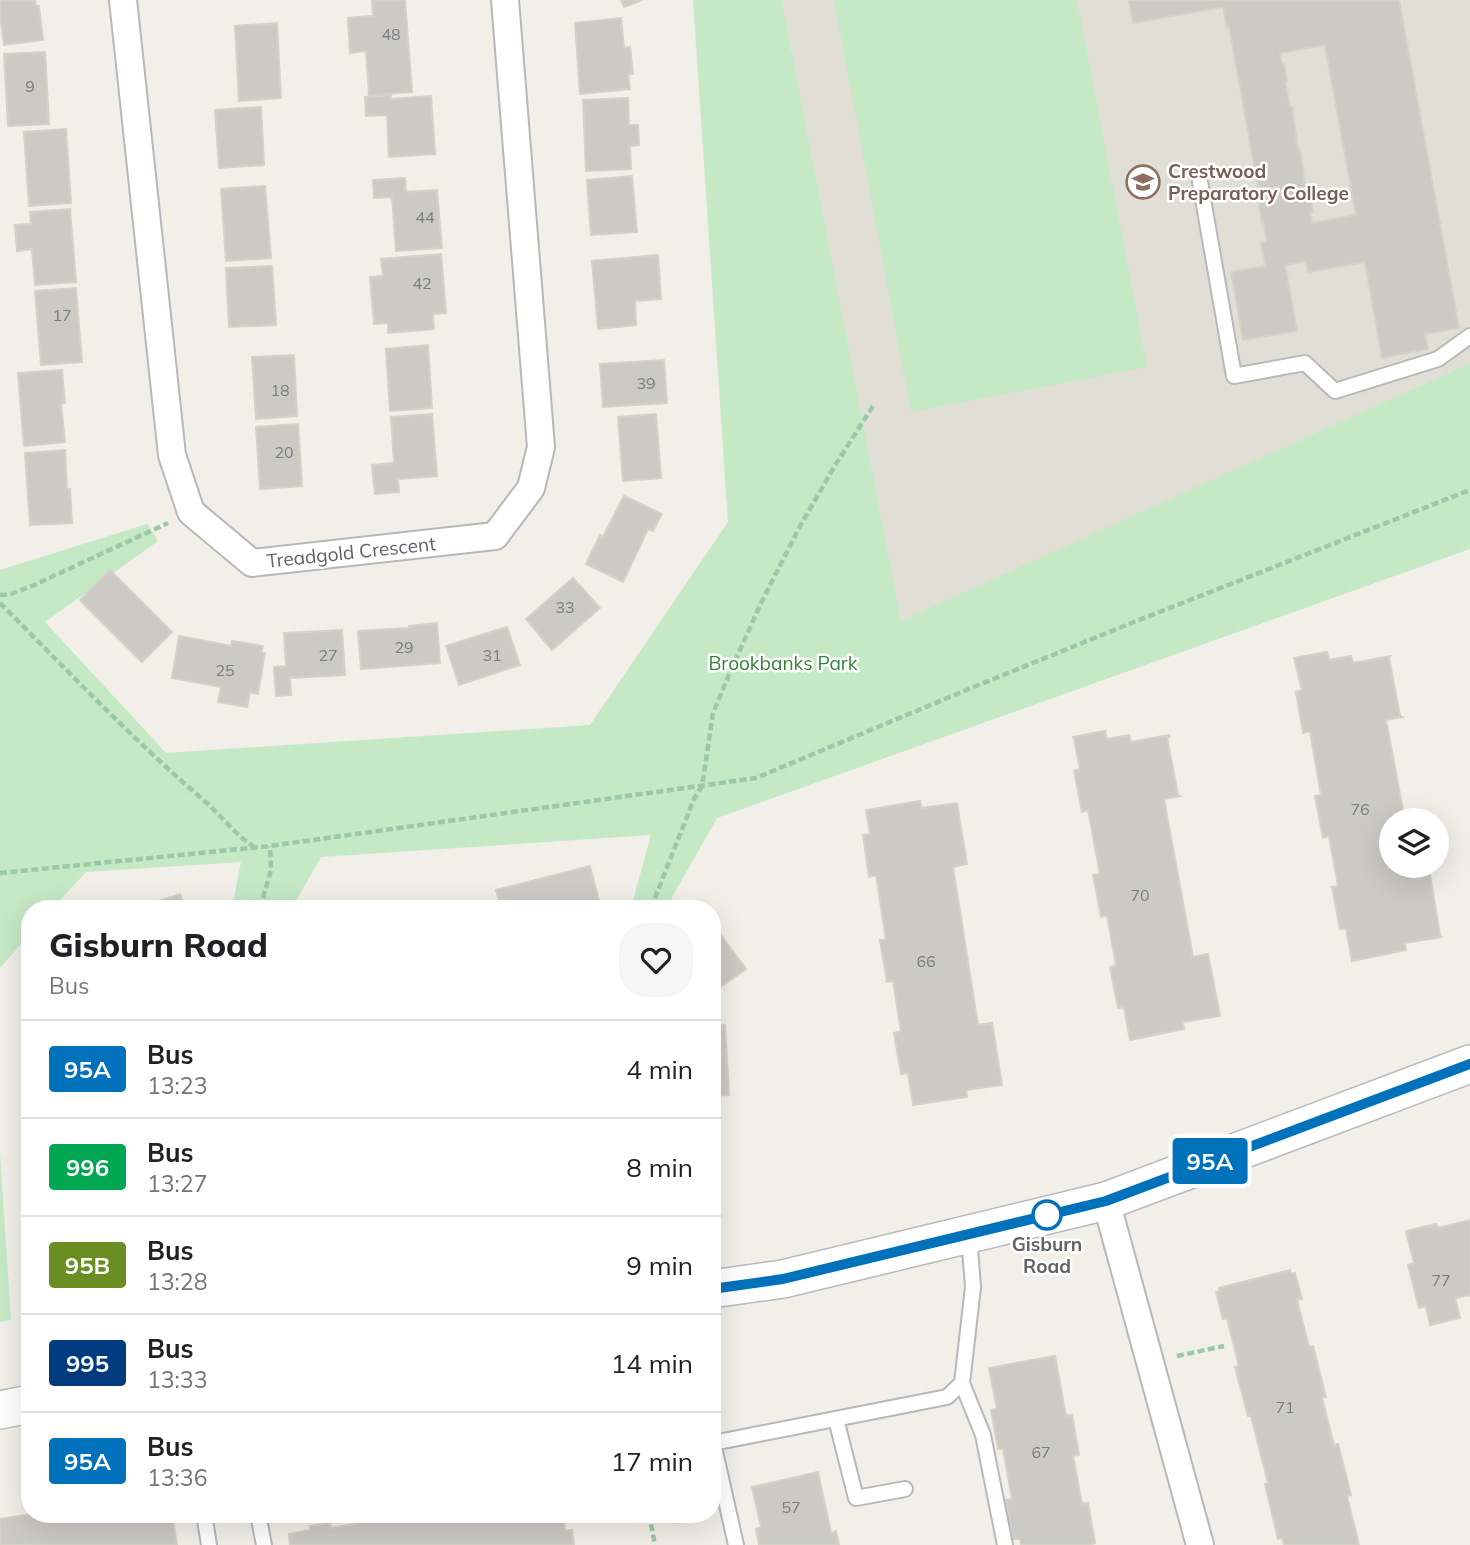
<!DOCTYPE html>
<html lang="en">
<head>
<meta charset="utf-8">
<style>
  body { margin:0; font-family:Mulish,sans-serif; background:#f6f6f6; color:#202124; height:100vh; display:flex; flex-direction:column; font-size:26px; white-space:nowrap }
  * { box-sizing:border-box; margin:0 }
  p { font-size:23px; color:#757577 }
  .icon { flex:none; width:38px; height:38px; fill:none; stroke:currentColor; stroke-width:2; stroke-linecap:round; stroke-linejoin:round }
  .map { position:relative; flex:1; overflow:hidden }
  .details { position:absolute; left:21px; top:900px; width:700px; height:623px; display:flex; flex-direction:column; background:#fff; border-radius:28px; box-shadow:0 7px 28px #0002 }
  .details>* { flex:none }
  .badge { padding:0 14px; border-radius:5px; font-size:24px; line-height:46px }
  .controls { position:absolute; left:1379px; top:808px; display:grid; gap:14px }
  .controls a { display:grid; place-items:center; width:70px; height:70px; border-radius:50%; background:#fff; box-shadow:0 7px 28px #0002; font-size:35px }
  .map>.badge { position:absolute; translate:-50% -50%; box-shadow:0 0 0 4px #fff }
  .round { display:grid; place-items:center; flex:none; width:74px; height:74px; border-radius:28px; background:#f6f6f6 }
  .head { display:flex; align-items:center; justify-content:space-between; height:119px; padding:0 28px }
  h1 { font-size:33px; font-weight:800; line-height:52px }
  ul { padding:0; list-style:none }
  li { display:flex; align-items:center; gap:21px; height:98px; padding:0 28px; border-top:2px solid #e0e0e0 }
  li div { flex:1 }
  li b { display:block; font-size:26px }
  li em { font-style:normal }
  li .badge { min-width:77px; font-weight:700; text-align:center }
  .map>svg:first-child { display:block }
  .education { fill:#e1ded6 }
  .green { fill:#c5e8c5 }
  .building { fill:#cccac5; stroke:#d6d1c6; stroke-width:2; fill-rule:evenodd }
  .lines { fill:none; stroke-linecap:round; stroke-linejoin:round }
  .service-casing { stroke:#b5b8bc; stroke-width:18 }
  .minor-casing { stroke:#b5b8bc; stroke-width:30 }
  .secondary-casing { stroke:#b6babf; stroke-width:40 }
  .path { stroke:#9cc7a9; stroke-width:4.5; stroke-dasharray:7 3.5; stroke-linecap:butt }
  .service { stroke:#fff; stroke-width:14 }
  .minor { stroke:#fff; stroke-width:26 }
  .secondary { stroke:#fff; stroke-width:37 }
  .line-casing { stroke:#fff; stroke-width:16 }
  .line { stroke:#0072bc; stroke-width:10 }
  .stop-dot { fill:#fff; stroke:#0072bc; stroke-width:3.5 }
  .labels { text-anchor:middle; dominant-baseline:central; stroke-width:5; stroke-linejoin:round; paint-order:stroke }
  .number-label { font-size:16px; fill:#7a7d7f }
  .education-label { font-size:19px; font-weight:bold; fill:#785e54; stroke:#fff; text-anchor:start }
  .street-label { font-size:19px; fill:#5f6368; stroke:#fff }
  .park-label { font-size:19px; fill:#348238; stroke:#fff }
  .stop-label { font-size:19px; font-weight:bold; fill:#5f6368; stroke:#fff }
</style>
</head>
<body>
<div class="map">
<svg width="1470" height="1545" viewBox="0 0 1470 1545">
  <rect width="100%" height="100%" fill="#f1efe8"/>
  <path class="education" d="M782,0H1470V363L901,622Z"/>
  <g class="green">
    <path d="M693,0H782L901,621L1470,363V549L717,818L666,908H631L651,835L321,857L292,908H232L241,862L86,872L53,908H30V934L0,968V570L147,524L158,541L45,622L166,753L590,725L728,522Z"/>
    <path d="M834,0H1077L1147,367L911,412Z"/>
    <path d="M0,1153L11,1320L0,1322Z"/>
  </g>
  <g class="building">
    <path d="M0,0H35L36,6H39L43,40L4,45L0,15Z"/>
    <path d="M372,0H405L412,92L369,95L366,51L350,53L348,18L373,16Z"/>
    <path d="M621,0H642L624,7Z"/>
    <path d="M1129,0H1399L1459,328L1425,334L1428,349L1382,358L1365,262L1308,272L1306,261L1285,265L1297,331L1243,340L1231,272L1265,266L1261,243L1267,242L1264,223H1262L1259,204L1261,203L1229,26L1227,27L1223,7L1133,23ZM1325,45L1356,215L1312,223L1310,212H1313L1309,193H1306L1300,150L1298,151L1292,107H1290L1285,82L1287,81L1284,64H1282L1280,53Z"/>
    <path d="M621,18L624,48L630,47L633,74H628L630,89L580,94L575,23Z"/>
    <path d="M277,23L281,98L239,101L235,26Z"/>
    <path d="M45,52L49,124L8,126L4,54Z"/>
    <path d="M391,95V99L431,96L435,154L389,157L387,115L366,116L365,97Z"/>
    <path d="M628,98L629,125H638L639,145L630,146L631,169L586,171L583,100Z"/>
    <path d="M261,107L264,165L219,168L215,110Z"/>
    <path d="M66,129L71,203L29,206L24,132Z"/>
    <path d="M632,176L637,232L591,235L587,180Z"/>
    <path d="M405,178L406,192L437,190L442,248L396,251L392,197L374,198L373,180Z"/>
    <path d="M265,186L271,258L226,261L221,189Z"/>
    <path d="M70,209L76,282L35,285L32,249L17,251L15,225L31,224L30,212Z"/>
    <path d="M441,254L446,313L433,314L434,329L388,333V323L374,324L370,277L383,276L381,259Z"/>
    <path d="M658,255L661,299L635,301L636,325L598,329L592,261Z"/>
    <path d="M272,266L276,325L229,327L226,268Z"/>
    <path d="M76,288L82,362L41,365L35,291Z"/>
    <path d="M428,345L432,408L390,411L386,349Z"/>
    <path d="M294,355L297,416L256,419L252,357Z"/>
    <path d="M664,360L667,403L603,407L600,364Z"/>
    <path d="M62,370L65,403L61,404L65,442L24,446L18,373Z"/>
    <path d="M432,414L437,476L398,479L399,492L375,494L372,465L394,463L391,417Z"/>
    <path d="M656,414L661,478L623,481L618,417Z"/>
    <path d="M298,424L302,486L260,489L256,427Z"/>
    <path d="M65,450L67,489H70L72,523L30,525L25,453Z"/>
    <path d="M624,496L662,514L653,531L648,529L623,582L586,564L600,535L603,537Z"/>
    <path d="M110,570L172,632L142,662L80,600Z"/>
    <path d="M573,578L600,608L552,650L526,619Z"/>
    <path d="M437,623L440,663L361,669L358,631L409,628V626Z"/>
    <path d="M507,627L520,665L459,685L446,646Z"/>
    <path d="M342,630L345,675L290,678L291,695L276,696L274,667L286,666L284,633Z"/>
    <path d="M179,636L231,646L232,641L263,646L261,652L265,653L258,694L250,692L247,707L218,702L221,687L172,678Z"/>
    <path d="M1327,652L1329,660L1351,656L1353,663L1390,656L1389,658L1400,716L1402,717L1386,720L1405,821H1391V866H1413L1415,877L1430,875L1440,935L1442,937L1405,943L1406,950L1352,961L1346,928L1340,929L1332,887L1338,886L1329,836L1323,838L1315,796L1321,795L1310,731L1303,733L1296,692L1302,690L1294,658Z"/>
    <path d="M1105,731L1107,739L1129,735L1131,742L1169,735V737H1167L1178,795L1180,796L1164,799L1193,957L1208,954L1220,1016L1183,1022L1184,1029L1130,1040L1124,1007L1118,1008L1110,967L1116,965L1107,915L1101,917L1093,875L1100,874L1088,810L1082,812L1074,771L1080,769L1074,739L1073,737Z"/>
    <path d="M920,801L921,808L957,803L967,864L953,867L978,1025L992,1023L1002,1085L966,1090L967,1097L913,1105L908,1073L901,1074L894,1033L901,1031L893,981L887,982L880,940H886L876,875L869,877L863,835L870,834L866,810Z"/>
    <path d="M590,866L601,908H501L496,890Z"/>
    <path d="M180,894L185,908H138Z"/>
    <path d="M712,923L746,969L712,993Z"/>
    <path d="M725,1025L729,1095L712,1096V1026Z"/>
    <path d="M30,1036V1073L23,1072Z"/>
    <path d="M1470,1220V1297L1469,1295L1455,1298L1460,1318L1430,1325L1426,1306L1419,1308L1408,1265L1414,1263L1406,1231L1436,1224L1438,1228Z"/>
    <path d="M1290,1270L1291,1274L1295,1273L1302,1299L1297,1300L1309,1347L1313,1346L1326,1397L1322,1398L1334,1445L1338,1444L1351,1495L1347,1496L1359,1545H1284L1282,1538L1278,1539L1265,1484L1268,1483L1251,1416H1248L1235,1367L1239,1366L1227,1318L1223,1319L1216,1292L1220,1291L1219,1288Z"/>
    <path d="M1055,1356L1066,1416L1072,1415L1079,1455L1073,1456L1082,1504L1088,1503L1095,1543L1089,1545H1021L1020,1539H1013L1006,1500L1012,1499L1003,1449H998L991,1410L997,1409L989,1368Z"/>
    <path d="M818,1472L831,1533L836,1531L839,1545H759L756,1529L761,1527L752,1487Z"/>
    <path d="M32,1514H172L177,1545H0V1519Z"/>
    <path d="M382,1514H383L384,1519L416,1514H466V1516L482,1514H563L565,1531L572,1530L574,1545H290L289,1534L310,1530V1526L330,1523L331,1528L362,1523V1517Z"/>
  </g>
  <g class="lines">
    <defs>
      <g id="service">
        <path d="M1200,182L1234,376L1305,363L1335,391L1438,359L1470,336"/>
        <path d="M962,1383L983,1435L1005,1545"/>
        <path d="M836,1419L856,1498L905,1489"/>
        <path d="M712,1438L736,1545"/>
        <path d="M713,1443L947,1397L962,1383L973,1287L969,1235"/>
        <path d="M204,1514L209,1545"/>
        <path d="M258,1514L264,1545"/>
      </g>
      <g id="minor">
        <path d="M123,0L172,455L191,512L252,563L495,536L531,488L541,447L505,0"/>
        <path d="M1106,1201L1200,1545"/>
      </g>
      <g id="secondary">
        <path d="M712,1289L783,1279L1106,1201L1470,1064"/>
        <path d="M0,1410L30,1404"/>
      </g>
    </defs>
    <use href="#service" class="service-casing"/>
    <use href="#minor" class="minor-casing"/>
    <use href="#secondary" class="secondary-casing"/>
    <g class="path">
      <path d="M0,595L11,594L32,586L168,523"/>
      <path d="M0,603C68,671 134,741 207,803C223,818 236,835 254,847"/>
      <path d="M0,873L270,846L756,778L976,686L1134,622L1470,490"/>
      <path d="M260,908L271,870L270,846"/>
      <path d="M651,908L694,799L702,786L713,713L731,670L761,603L799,528L834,467L873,406"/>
      <path d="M1177,1356L1224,1346"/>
      <path d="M649,1514L655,1545"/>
    </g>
    <use href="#service" class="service"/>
    <use href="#minor" class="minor"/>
    <use href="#secondary" class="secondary"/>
  </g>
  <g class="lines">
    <defs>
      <path id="line" d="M712,1289L783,1279L1106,1201L1470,1064"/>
    </defs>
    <use href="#line" class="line-casing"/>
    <use href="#line" class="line"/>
  </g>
  <defs>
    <symbol id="school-ring" viewBox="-11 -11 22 22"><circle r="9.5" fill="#fff" stroke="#8d6e63" stroke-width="1.5"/><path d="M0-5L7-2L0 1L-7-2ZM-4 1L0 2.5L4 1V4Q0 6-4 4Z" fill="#8d6e63"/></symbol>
  </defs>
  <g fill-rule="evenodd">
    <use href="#school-ring" x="1124" y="163" width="38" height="38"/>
  </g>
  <circle class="stop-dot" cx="1047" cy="1215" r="14"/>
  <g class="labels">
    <g class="number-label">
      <text x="391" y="34">48</text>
      <text x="30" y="86">9</text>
      <text x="425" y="217">44</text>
      <text x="422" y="283">42</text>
      <text x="62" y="315">17</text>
      <text x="646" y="383">39</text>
      <text x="280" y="390">18</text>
      <text x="284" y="452">20</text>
      <text x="565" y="607">33</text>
      <text x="404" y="647">29</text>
      <text x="328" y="655">27</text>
      <text x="492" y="655">31</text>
      <text x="225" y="670">25</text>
      <text x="1360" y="809">76</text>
      <text x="1140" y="895">70</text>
      <text x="926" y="961">66</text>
      <text x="1441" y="1280">77</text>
      <text x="1285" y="1407">71</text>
      <text x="1041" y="1452">67</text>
      <text x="791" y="1507">57</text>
    </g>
    <g class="education-label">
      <text x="1168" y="171">Crestwood<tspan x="1168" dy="22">Preparatory College</tspan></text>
    </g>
    <g class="street-label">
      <text transform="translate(351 552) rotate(-6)">Treadgold Crescent</text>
    </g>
    <g class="park-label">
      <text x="783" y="663">Brookbanks Park</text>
    </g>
    <g class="stop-label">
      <text x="1047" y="1244">Gisburn<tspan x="1047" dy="22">Road</tspan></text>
    </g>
  </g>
</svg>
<div class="controls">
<a><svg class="icon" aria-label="layers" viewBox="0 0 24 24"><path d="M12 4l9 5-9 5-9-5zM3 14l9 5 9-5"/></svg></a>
</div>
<b class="badge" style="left:1210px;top:1161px;background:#0072bc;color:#fff">95A</b>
<section class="details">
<div class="head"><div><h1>Gisburn Road</h1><p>Bus</p></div><a class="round"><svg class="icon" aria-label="heart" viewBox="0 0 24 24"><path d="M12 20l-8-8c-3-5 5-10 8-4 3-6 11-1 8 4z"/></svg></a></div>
<ul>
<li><span class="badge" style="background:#0072bc;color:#fff">95A</span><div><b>Bus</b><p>13:23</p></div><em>4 min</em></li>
<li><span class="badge" style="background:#00a651;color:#fff">996</span><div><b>Bus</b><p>13:27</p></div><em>8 min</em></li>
<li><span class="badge" style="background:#6b8e23;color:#fff">95B</span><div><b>Bus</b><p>13:28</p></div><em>9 min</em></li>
<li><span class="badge" style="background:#003b80;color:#fff">995</span><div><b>Bus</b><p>13:33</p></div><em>14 min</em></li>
<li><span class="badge" style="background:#0072bc;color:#fff">95A</span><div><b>Bus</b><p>13:36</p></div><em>17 min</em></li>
</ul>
</section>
</div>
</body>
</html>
